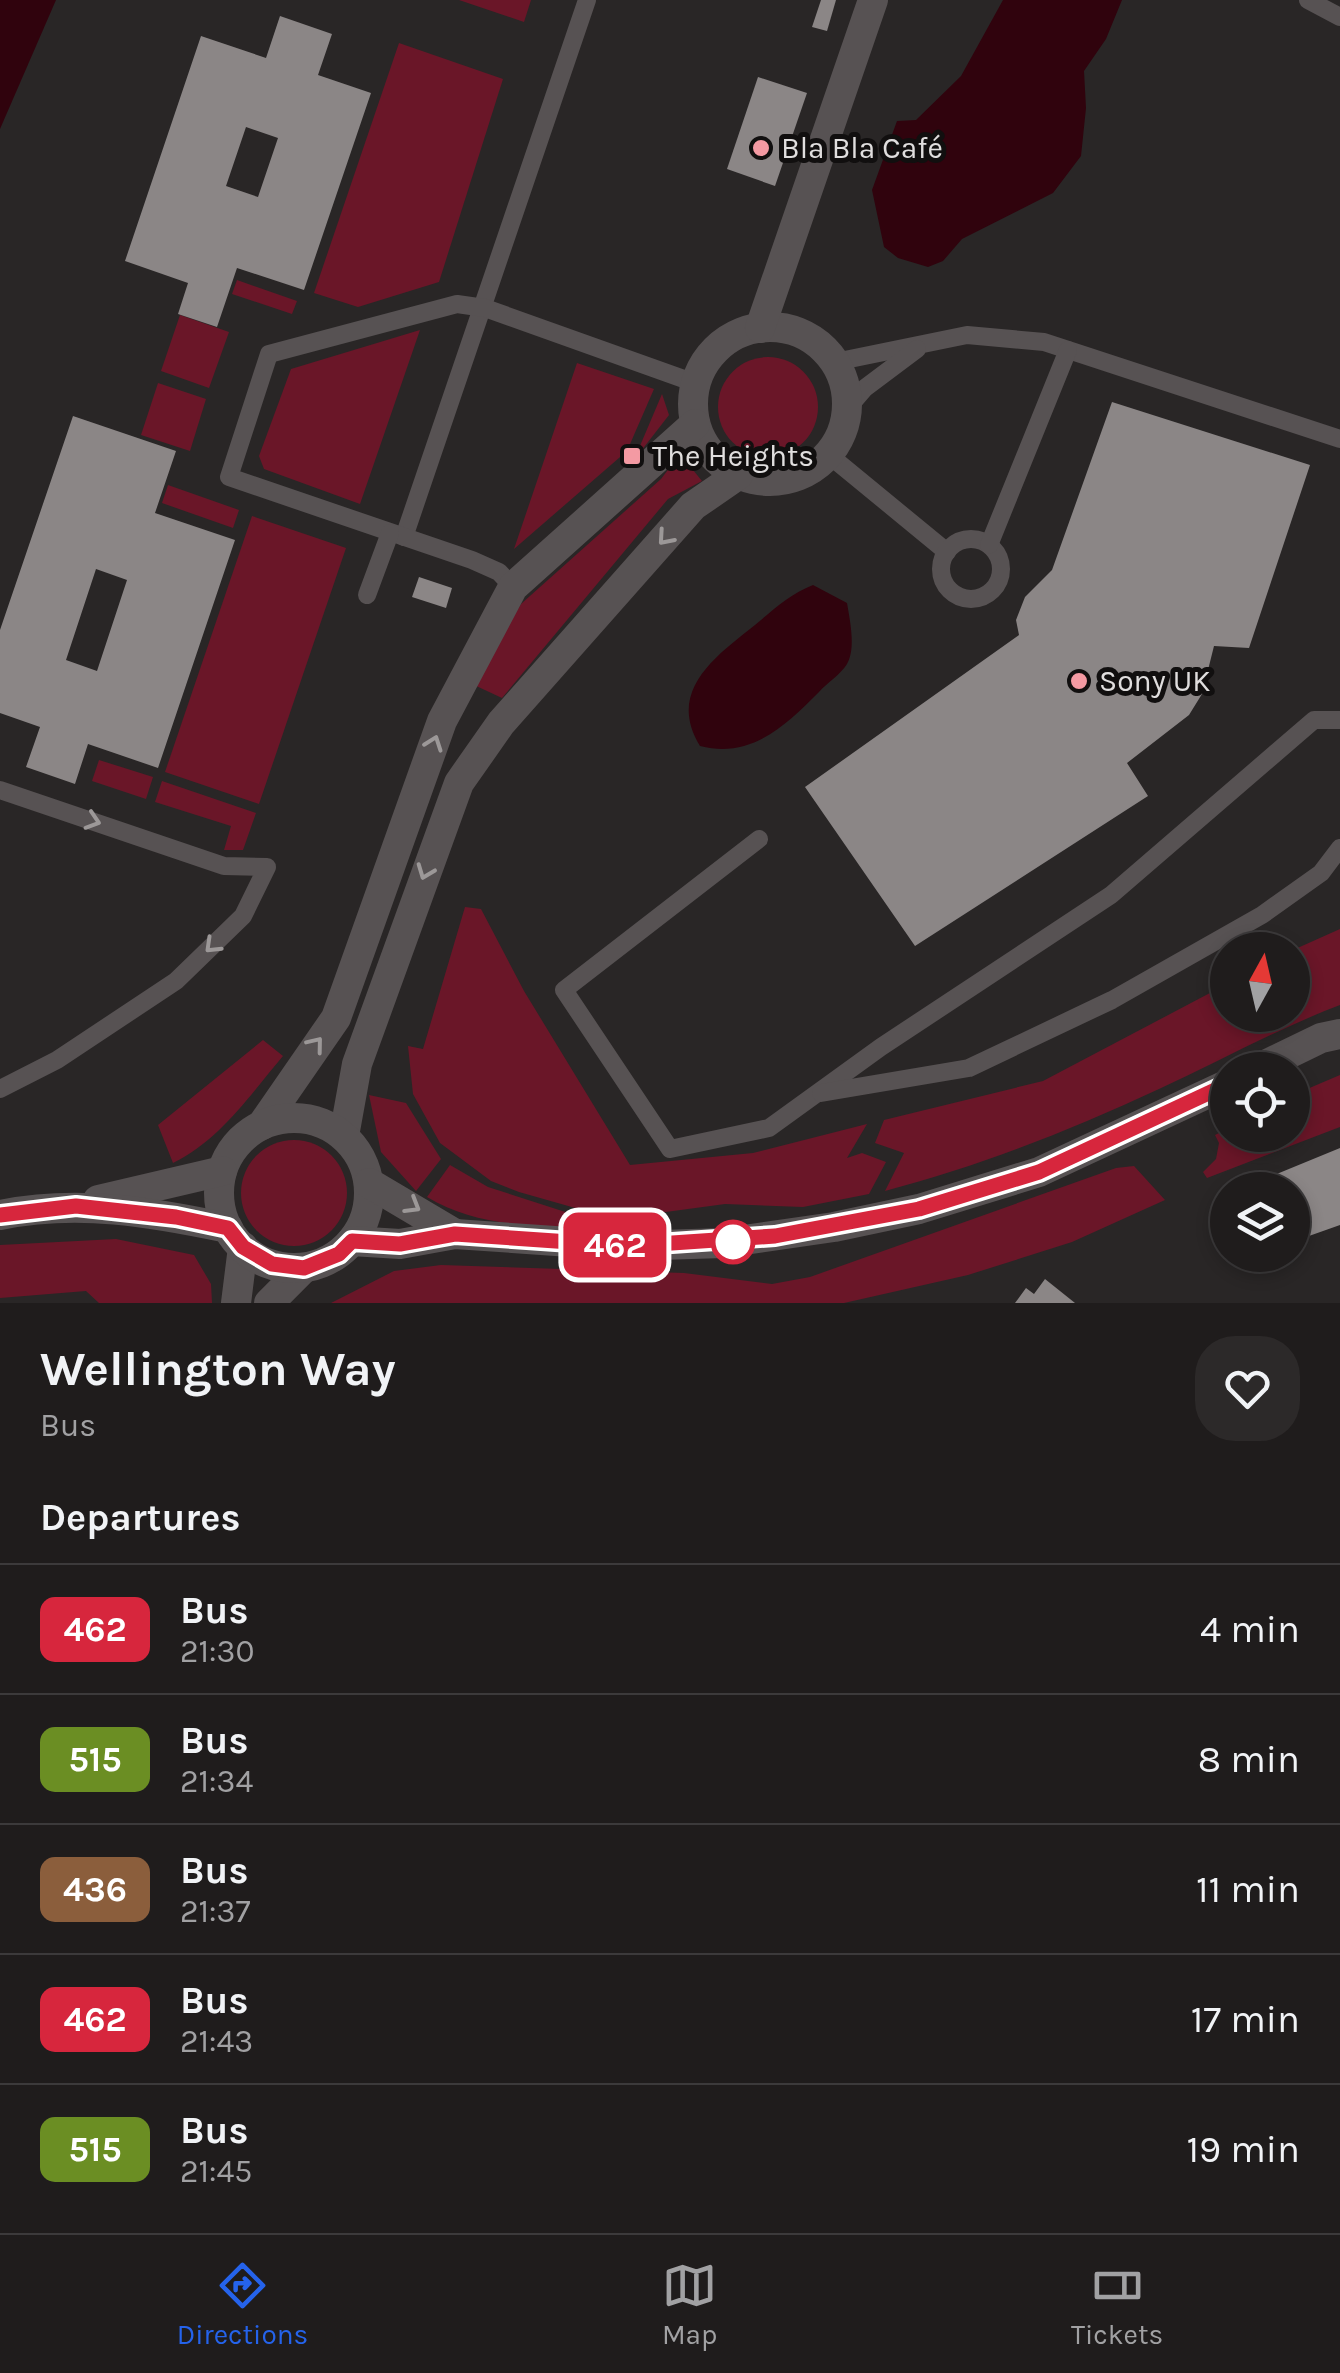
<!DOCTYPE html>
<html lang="en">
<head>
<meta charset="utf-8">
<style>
  body { margin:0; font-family:Karla,sans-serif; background:#2c2929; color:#f1f3f6; height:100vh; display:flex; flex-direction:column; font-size:38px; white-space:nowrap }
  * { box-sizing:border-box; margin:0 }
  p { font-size:32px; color:#a1a1a3 }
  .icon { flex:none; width:55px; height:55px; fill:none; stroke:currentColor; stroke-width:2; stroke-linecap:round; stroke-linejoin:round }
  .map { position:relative; height:1303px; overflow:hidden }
  .drawer { display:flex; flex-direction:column; background:#1f1c1c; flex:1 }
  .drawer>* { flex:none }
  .badge { padding:0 20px; border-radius:15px; font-size:35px; line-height:65px }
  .needle { width:65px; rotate:8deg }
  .controls { position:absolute; left:1210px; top:932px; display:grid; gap:20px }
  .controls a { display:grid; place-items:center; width:100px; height:100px; border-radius:50%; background:#1f1c1c; box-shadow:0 5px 15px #0003,0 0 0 2px #3c3a3b; font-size:50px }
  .map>.badge { position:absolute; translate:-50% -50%; box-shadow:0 0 0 5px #fff }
  h2 { padding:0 40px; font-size:38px; line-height:90px }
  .round { display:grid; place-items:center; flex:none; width:105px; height:105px; border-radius:40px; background:#2c2929 }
  .overview { display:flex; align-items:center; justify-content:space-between; height:170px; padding:0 40px }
  h1 { font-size:48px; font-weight:700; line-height:75px }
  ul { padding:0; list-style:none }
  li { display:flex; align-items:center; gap:30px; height:130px; padding:0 40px; border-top:2px solid #3c3a3b }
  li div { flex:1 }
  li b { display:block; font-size:38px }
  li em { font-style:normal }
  li .badge { min-width:110px; font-weight:700; text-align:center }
  .menu { display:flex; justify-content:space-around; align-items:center; height:140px; border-top:2px solid #3c3a3b; background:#1f1c1c; font-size:28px; color:#a1a1a3 }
  .menu a { display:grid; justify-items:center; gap:5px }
  .menu .active { color:#2563eb }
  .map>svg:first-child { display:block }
  .green { fill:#6a1628 }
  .water { fill:#30030d }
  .building { fill:#8b8686; fill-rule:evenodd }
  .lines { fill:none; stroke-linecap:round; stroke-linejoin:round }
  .service { stroke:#575253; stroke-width:18 }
  .minor { stroke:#575253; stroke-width:30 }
  .tertiary { stroke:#575253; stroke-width:30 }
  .oneway { stroke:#9c9898 }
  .line-casing { stroke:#fff; stroke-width:22 }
  .line { stroke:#d7263d; stroke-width:15 }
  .poi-dot { fill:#f49aa3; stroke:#110f0f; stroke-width:4 }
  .stop-dot { fill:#fff; stroke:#d7263d; stroke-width:5 }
  .labels { text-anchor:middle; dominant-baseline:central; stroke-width:10; stroke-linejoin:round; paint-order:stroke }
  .poi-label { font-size:30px; fill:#e0dede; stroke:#110f0f; text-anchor:start }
</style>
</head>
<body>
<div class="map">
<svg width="1340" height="1303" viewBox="0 0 1340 1303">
  <rect width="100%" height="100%" fill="#292626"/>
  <g class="green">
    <path d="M459,0H531L524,22Z"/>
    <path d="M399,43L503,79L439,282L358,307L314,293Z"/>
    <path d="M237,280L297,301L292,314L232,294Z"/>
    <path d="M180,315L229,332L209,388L161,371Z"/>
    <path d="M420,330L360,504L264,469L259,456L291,369Z"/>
    <circle cx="768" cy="407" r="50"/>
    <path d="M577,363L654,389L627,451L514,549Z"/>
    <path d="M158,383L206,399L190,451L141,435Z"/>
    <path d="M662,394L669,415L634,460Z"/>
    <path d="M680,454L702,481L668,499L502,698L472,684L521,604L661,479Z"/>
    <path d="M168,485L239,510L233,528L162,503Z"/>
    <path d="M252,516L346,548L259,804L165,772Z"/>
    <path d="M99,760L153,777L146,799L92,781Z"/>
    <path d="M162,781L256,813L243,850H224L231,826L155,802Z"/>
    <path d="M465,907L481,909L524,991L630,1165L753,1153L867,1124L847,1158L862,1153L886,1162L869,1194L803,1207L725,1204L614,1219L519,1192L491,1181L440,1143L413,1094L408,1046L423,1049Z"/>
    <path d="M1340,929V1005C1277,1029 1220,1061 1159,1089C1069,1131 980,1166 885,1191L904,1153L875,1143L884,1120L1043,1081L1227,984L1228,1015H1292L1293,950Z"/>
    <path d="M263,1040L283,1056C250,1095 220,1140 173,1163L158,1125Z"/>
    <path d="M1340,1075V1127L1207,1178L1203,1172L1216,1159L1219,1143L1215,1135L1227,1129L1228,1135H1292L1293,1095Z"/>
    <path d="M369,1095L406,1103L441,1159L416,1191L381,1152Z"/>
    <circle cx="294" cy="1193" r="53"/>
    <path d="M450,1165L488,1187L615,1228C551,1226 484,1231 427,1197Z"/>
    <path d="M1134,1166L1165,1200L1072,1242L968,1275L844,1303H331L394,1271L441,1265L684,1273L772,1284L810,1277L1116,1168Z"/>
    <path d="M116,1239L194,1255L211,1284L212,1303H99L86,1291L0,1298V1245Z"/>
  </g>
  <g class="water">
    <path d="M0,0H56L0,129Z"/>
    <path d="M1003,0H1122L1106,39L1084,71L1086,108L1081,156L1053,193L962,239L943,261L928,267L898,258L884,247L872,190L897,121L916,120L961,76Z"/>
    <path d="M813,585L847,603C850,621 856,648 847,664C841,674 827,683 819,692C785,726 751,759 700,746C666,691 716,656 755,625C773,610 790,594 813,585Z"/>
  </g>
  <g class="building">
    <path d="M821,0H836L827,31L812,27Z"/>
    <path d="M280,16L332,34L318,75L371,93L304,290L237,268L217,327L178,314L188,283L125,261L201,36L266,58ZM246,127L278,138L258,197L226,186Z"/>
    <path d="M758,77L807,93L775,186L727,169Z"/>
    <path d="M1112,402L1310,465L1249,648L1214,646L1202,694L1189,715L1127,763L1148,796L915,946L805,787L1019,635L1016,620L1025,597L1052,570Z"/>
    <path d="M73,416L176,451L155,513L235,540L158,768L88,744L75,784L26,767L40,727L0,713V630ZM96,569L127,580L97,671L66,660Z"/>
    <path d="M419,577L452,588L446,608L412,597Z"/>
    <path d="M1340,1148V1225L1292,1242V1190H1238Z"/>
    <path d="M1228,1194V1224L1216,1199Z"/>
    <path d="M1045,1279L1075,1303H1015L1026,1288L1034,1294Z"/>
  </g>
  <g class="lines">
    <g class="service">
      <path d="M1308,0L1340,17"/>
      <path d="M835,362L967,335L1044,342L1340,439"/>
      <path d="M847,409L865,388L917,349"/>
      <path d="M829,455L947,552"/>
      <path d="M404,537L587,0"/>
      <circle cx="971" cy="569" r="30"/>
      <path d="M989,545L1068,350"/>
      <path d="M513,587L499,572L472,560L229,477L269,354L457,304L485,308L695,383"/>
      <path d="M367,595L390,533"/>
      <path d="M0,790L224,866L267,867L243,916L176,981L57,1060L0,1089"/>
      <path d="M759,839L564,990L670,1149L769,1128L881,1047L1111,895L1314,720H1340"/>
      <path d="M821,1093L969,1068L1112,1000L1262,915L1321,873L1340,848"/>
    </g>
    <g class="minor">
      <circle cx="770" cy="404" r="77"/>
      <path d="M760,328L873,0"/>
      <path d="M262,1125L336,1018L442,721L513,587L695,424"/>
      <path d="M344,1136L357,1064L459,783L501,723L693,506L738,475"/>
      <path d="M236,1303L243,1247"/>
      <path d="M269,1303L304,1268"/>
    </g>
    <g class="tertiary">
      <path d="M1255,1070L1321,1038L1340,1034"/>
      <circle cx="294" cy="1193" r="75"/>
      <path d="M369,1183L455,1234"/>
      <path d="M98,1200L222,1171"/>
      <path d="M0,1215C78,1199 151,1212 228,1228"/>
      <path d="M352,1241L400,1244L455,1234L628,1246L723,1243L834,1227L919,1209L1039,1172L1228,1084"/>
    </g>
  </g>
  <defs><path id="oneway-chevron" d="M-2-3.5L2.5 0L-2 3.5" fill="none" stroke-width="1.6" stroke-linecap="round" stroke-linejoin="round" transform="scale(2.5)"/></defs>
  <g class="oneway">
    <use href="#oneway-chevron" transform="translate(665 538) rotate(131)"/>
    <use href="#oneway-chevron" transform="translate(434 743) rotate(-70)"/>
    <use href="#oneway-chevron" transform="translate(93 821) rotate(18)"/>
    <use href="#oneway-chevron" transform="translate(425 872) rotate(111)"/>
    <use href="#oneway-chevron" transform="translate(212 946) rotate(136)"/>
    <use href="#oneway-chevron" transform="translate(316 1044) rotate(-51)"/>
    <use href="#oneway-chevron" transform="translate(413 1206) rotate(31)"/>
  </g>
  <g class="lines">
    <defs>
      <path id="line" d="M0,1215L76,1206L176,1217L228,1228L243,1247L272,1264L304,1268L339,1254L352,1241L400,1244L455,1234L628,1246L775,1236L919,1209L1039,1172L1228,1084"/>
    </defs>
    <use href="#line" class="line-casing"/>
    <use href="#line" class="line"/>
  </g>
  <g class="poi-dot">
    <circle cx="761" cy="148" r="10"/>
    <rect x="622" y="446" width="20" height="20" rx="5"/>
    <circle cx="1079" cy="681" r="10"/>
  </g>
  <circle class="stop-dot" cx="733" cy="1242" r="20"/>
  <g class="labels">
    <g class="poi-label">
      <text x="781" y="148">Bla Bla Café</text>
      <text x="652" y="456">The Heights</text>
      <text x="1099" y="681">Sony UK</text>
    </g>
  </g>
</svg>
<div class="controls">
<a><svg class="needle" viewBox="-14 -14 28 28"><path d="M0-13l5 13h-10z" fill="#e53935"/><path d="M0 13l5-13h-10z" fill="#a1a1a3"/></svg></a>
<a><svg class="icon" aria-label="locate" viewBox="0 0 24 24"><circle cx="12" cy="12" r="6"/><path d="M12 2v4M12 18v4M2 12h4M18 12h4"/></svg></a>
<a><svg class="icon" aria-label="layers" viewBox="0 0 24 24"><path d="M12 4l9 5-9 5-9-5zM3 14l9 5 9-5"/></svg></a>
</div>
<b class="badge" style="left:615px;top:1245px;background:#d7263d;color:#fff">462</b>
</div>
<section class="drawer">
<div class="overview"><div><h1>Wellington Way</h1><p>Bus</p></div><a class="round"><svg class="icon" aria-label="heart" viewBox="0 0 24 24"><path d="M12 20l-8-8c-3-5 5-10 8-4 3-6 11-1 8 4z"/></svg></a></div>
<h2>Departures</h2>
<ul>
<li><span class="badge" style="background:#d7263d;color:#fff">462</span><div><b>Bus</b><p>21:30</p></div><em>4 min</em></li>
<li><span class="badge" style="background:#6b8e23;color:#fff">515</span><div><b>Bus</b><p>21:34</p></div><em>8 min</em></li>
<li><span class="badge" style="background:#8b5e3c;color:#fff">436</span><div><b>Bus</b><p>21:37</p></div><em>11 min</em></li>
<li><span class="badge" style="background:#d7263d;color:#fff">462</span><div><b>Bus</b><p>21:43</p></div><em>17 min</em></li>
<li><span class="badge" style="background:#6b8e23;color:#fff">515</span><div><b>Bus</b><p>21:45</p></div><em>19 min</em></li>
</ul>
</section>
<nav class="menu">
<a class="active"><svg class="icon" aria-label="directions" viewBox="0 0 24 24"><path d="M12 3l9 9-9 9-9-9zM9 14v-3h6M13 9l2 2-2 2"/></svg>Directions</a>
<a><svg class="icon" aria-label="map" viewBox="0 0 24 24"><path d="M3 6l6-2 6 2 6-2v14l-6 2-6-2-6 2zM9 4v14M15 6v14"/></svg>Map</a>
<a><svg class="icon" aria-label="tickets" viewBox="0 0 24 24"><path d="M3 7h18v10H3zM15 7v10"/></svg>Tickets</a>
</nav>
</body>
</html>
